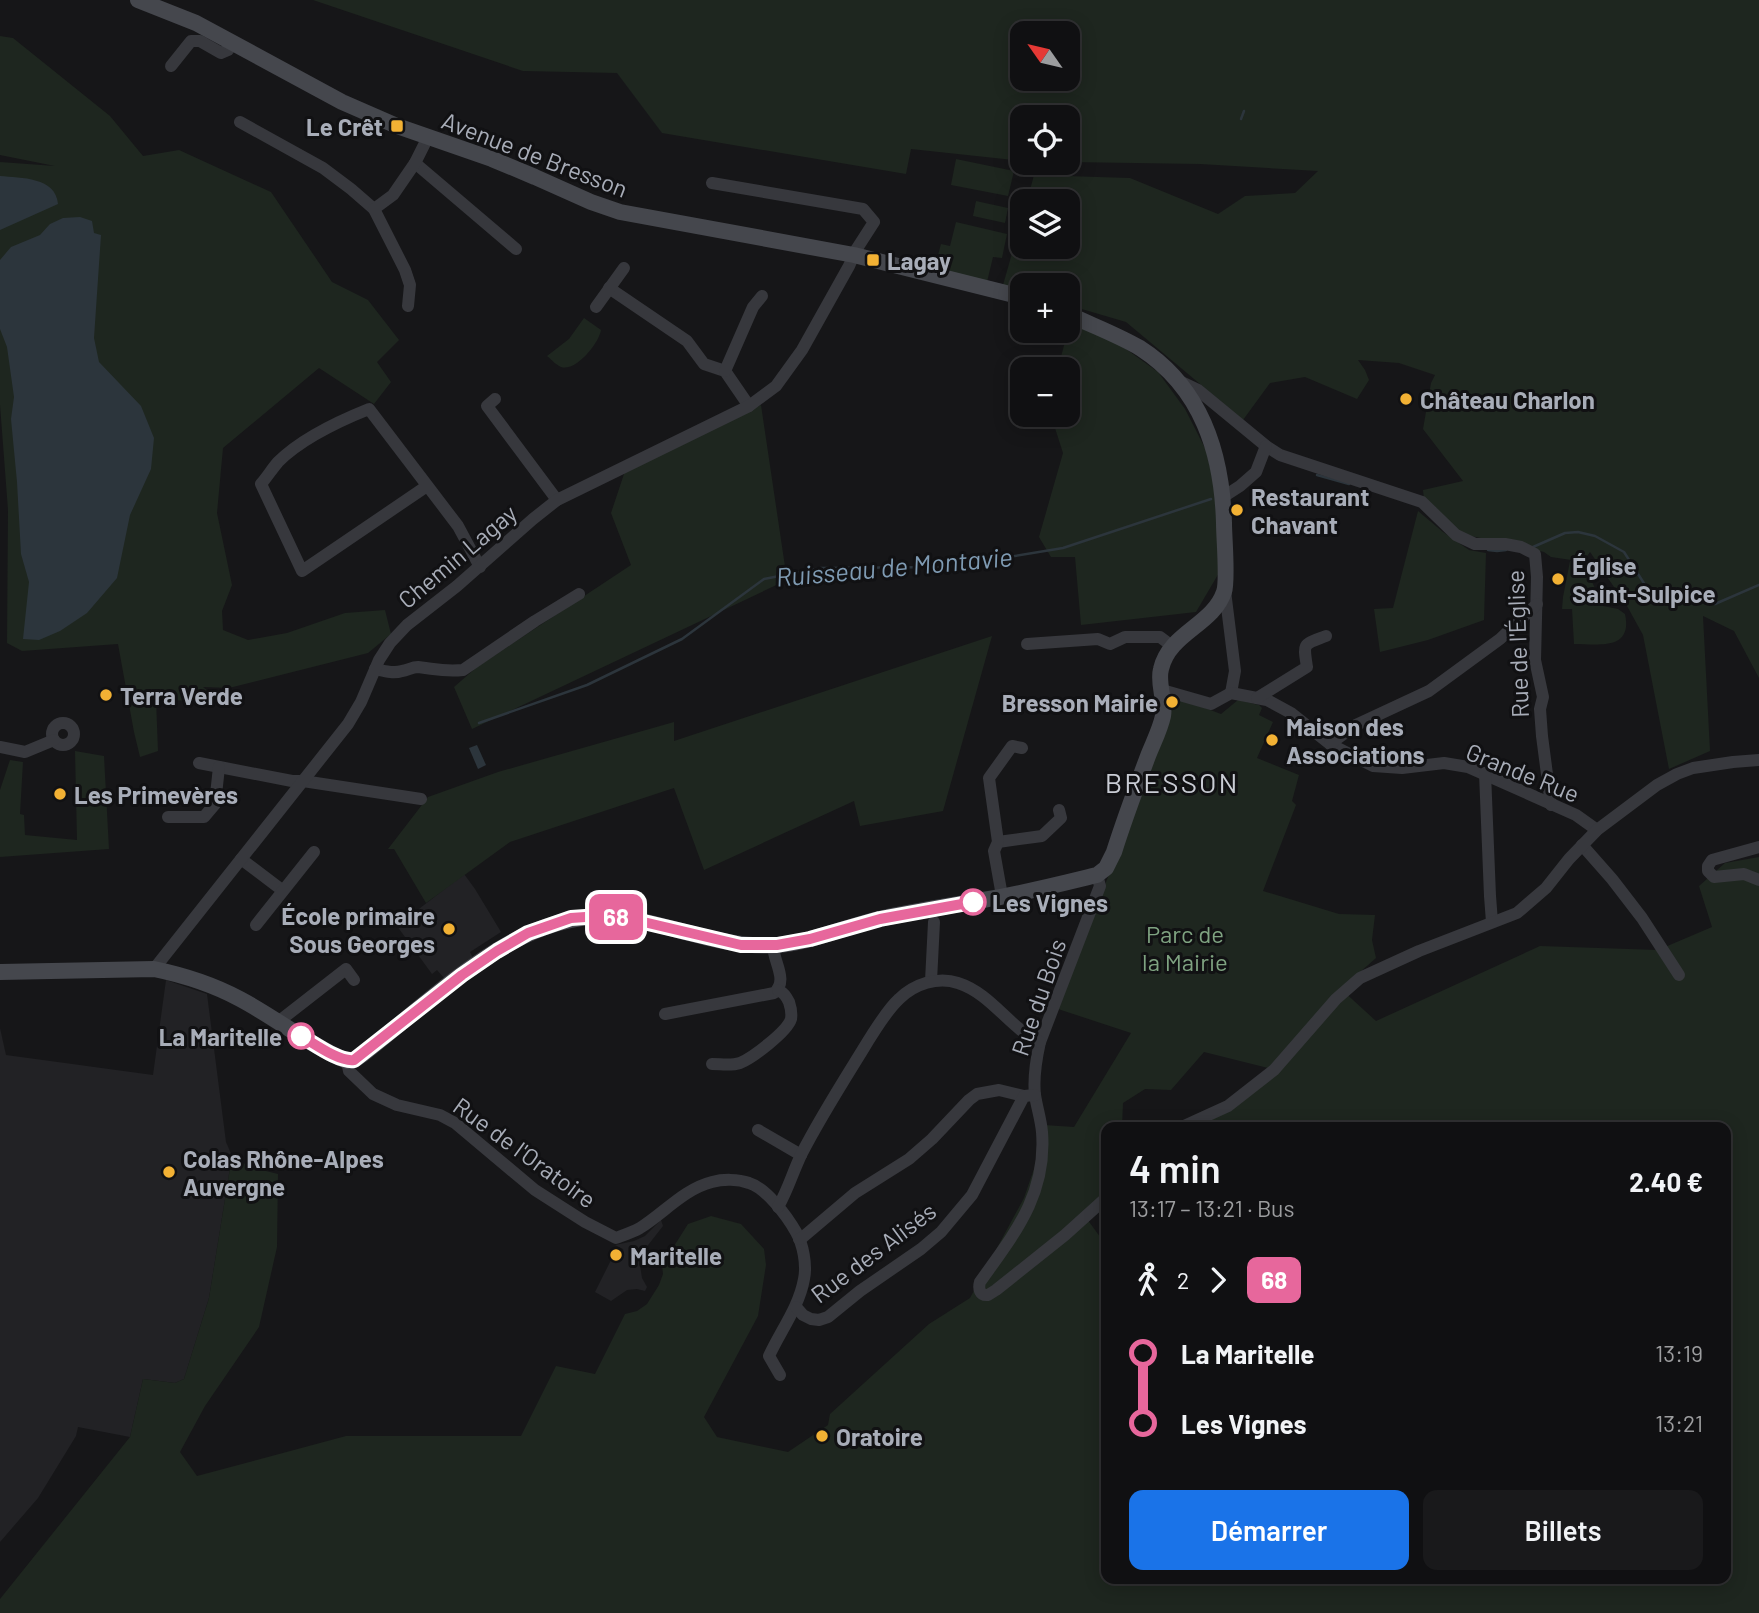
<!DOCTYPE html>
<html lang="fr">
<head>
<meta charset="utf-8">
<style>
  body { margin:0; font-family:Barlow,sans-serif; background:#19191b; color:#f1f3f6; height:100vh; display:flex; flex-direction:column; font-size:26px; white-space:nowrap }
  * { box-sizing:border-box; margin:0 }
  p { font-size:23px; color:#9c9d9f }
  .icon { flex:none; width:38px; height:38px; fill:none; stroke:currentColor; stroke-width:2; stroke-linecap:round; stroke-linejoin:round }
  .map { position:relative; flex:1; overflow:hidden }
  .drawer { position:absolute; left:1101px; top:1122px; width:630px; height:462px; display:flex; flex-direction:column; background:#101012; border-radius:14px; box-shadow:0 4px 18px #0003,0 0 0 2px #303032 }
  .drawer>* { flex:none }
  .badge { padding:0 14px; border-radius:10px; font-size:24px; line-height:46px }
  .needle { width:46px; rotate:304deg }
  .fabs { position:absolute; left:1010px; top:21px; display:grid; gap:14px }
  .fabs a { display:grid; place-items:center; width:70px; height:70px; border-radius:14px; background:#101012; box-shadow:0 4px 18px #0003,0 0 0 2px #303032; font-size:35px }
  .map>.badge { position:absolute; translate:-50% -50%; box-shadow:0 0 0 4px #fff }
  .legs { display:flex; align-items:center; gap:10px; height:77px; padding:0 28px; font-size:23px }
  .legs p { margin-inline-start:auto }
  .summary { display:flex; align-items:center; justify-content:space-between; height:119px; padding:0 28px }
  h1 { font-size:38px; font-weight:600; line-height:52px }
  .cta { display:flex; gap:14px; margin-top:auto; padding:14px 28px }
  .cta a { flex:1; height:80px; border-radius:14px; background:#1a73e8; color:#fff; font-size:28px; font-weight:600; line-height:80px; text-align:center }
  .cta a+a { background:#19191b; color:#f1f3f6 }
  ul { padding:0 28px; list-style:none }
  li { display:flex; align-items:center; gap:24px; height:70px; font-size:26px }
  li i { display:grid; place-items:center; width:10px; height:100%; margin:0 9px; background:currentColor }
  li i::after { content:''; width:18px; height:18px; margin:-9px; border:5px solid; border-radius:50%; background:#101012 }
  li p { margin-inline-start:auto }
  li:first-child i { background:linear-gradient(#0000 50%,currentColor 0) }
  li:last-child i { background:linear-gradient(currentColor 50%,#0000 0) }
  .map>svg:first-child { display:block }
  .built { fill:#222225 }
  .green { fill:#1e261f; fill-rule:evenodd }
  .water { fill:#2c353c }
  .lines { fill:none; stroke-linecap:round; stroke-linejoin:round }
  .stream { stroke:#2c353c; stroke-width:2.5 }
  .street { stroke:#37383d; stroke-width:12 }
  .secondary { stroke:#45474d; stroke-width:16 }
  .line-1-casing { stroke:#fff; stroke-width:16 }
  .line-1 { stroke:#e7679c; stroke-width:10 }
  .poi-dot { fill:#f2b134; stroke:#111113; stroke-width:2.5 }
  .stop-1-dot { fill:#fff; stroke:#e7679c; stroke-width:3.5 }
  .labels { text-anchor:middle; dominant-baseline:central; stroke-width:6; stroke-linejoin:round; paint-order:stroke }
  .poi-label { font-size:24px; font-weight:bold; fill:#a8adb8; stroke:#111113; text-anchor:start }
  .street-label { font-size:24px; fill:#a8adb8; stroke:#111113 }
  .stop-label { font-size:24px; font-weight:bold; fill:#a8adb8; stroke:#111113; text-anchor:start }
  .park-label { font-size:24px; fill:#7fa381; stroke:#111113 }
  .water-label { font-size:26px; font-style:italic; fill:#7f9bb3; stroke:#111113 }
  .quarter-label { font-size:28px; letter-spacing:2px; fill:#c9ccd4; stroke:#111113 }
</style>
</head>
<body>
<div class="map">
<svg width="1759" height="1613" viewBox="0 0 1759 1613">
  <rect width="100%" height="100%" fill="#161618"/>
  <g class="built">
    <path d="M464,874L475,889L501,932L470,952L473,958L444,978L437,970L432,974L397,926Z"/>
    <path d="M166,980L207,994L226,1142L232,1156L209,1298L184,1379L175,1383L143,1379L130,1437L78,1427L76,1436L38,1498L0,1542V1028L6,1055L153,1075Z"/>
    <path d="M661,1220L663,1226L645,1249L640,1265L642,1278L647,1287L645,1291L637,1289L627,1290L611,1301L595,1292L612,1258L618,1261H620L624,1253L623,1249L615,1245L634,1241L645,1236Z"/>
  </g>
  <g class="green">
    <path d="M313,0H1759V678L1734,631L1703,616L1710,751L1669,769L1643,635L1627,606L1590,552L1583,562L1603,606L1618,609L1625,614C1633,651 1598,644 1574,644L1572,609H1562L1563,597L1570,561H1578L1551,557L1544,552L1503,542L1453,533L1424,500L1423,490L1463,481L1423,429L1431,383L1435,375L1399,363L1358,360L1365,370L1369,380L1357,399L1305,377L1270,383L1243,420L1126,322L1068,305V285H1022V291L1003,285L1022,218V247H1068V201H1027L1034,175L1130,178L1218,214L1245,196L1295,193L1318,171L1200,164L1068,162V117H1022V161L911,149L906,174L662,133L617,73L523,71ZM1022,33H1068V79H1022Z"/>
    <path d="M0,36L13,38L110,116L143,156L179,150L271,192L332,282L368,300L399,340L377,362L391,382L374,404L319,368L223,448L217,513L232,585L222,611L223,630L248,640L287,633L345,613L385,610L391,634L368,653L229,688L203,687L223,703L156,699L158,751L140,757L134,732L118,644L22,651L7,643L8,510L0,405V162L55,166L0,155Z"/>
    <path d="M956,159L1014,171L1008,196L951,185Z"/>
    <path d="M976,201L1008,208L1005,223L973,216Z"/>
    <path d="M956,222L1007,234L1002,258L993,257L987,282L934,270L941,244L950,246Z"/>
    <path d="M584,318L601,330C599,343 576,372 561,367C556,365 551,359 547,356L569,339Z"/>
    <path d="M1070,323L1119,344L1158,372L1185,409L1206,450L1213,479L1223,566L1196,612L1081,625L1075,557H1051L1039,537L1063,453L1055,428L1056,415H1068V369H1058V368Z"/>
    <path d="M761,405L787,580L472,729L454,687L477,667L631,565L611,513L625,471Z"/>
    <path d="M1418,511L1443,532L1469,550L1486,553L1484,620L1428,640L1380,652L1374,609L1393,608Z"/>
    <path d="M992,636L943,811L860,826L854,801L704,870L674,788L510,842L426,903L394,849H388L428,797L498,772L674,722V741Z"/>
    <path d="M1176,697L1221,714L1238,700L1259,705L1262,708L1259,715L1273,722L1257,758L1299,775L1292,801L1296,805L1263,891L1339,914L1375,915L1372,940L1376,958L1341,989L1376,1021L1540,946L1658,950L1712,927L1699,886L1725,863L1759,857V1613H0V1599L130,1437L143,1379L175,1383L184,1379L209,1298L232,1156L250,1167L278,1174L277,1247L259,1327L205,1406L180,1452L197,1476L346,1436H521L556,1366L595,1374L625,1314L637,1311L647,1304L659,1285L663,1274L662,1265L688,1224L711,1216L741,1224L764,1249L766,1265L758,1316L704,1417L717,1437L788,1452L828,1425L830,1414L929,1324L970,1298L1024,1198L1036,1163L1044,1125L1074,1127L1131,1033L1058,1009ZM1204,1052L1268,1068L1193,1127H1726V1578H1106V1245L1087,1219L1106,1188V1127H1122L1123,1103L1145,1089L1171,1090Z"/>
    <path d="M75,751L104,756L109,849L0,857V790L10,760L23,762L20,814L24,815L25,835L77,840Z"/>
  </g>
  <g class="water">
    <path d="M0,176C21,178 56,177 58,204L0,230Z"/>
    <path d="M80,217L92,221L94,233L101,235L94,338L99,362L141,406L154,438L151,469L130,515L117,578L87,613L60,631L39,640L23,639L29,582L21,554L17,482L11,419L14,397L7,347L0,329V260L11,247L40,235L50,224L63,218Z"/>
    <path d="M477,745L486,765L478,769L469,748Z"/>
  </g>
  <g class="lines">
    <g class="stream">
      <path d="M1241,119L1244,111"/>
      <path d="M1317,475L1349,484"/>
      <path d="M1533,547L1565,533L1578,532L1595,536L1624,552L1647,588L1715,604L1759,585"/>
      <path d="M1488,550L1497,551L1506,550"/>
      <path d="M479,723L587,685L682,639L764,579L821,568L948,567L1063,548L1211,499"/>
    </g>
    <g class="street">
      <path d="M171,66L191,41H200L221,53L228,50L233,42"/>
      <path d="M240,122L323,168L351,189L374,209"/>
      <path d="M415,163L516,249"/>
      <path d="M609,288L687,341L704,364L725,371L749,406"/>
      <path d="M408,306L410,285L405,270L374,209L393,195L415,163L428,137"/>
      <path d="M596,307L624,268"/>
      <path d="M725,371L753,307L762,296"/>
      <path d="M1177,380L1198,390L1266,446L1280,455L1422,502L1456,535L1475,544H1505L1521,547L1535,554L1537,577L1535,660L1543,697L1540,709L1542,736L1551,805"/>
      <path d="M495,399L487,406L557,500"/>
      <path d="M427,486L302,571L261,484C267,477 272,469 278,462C301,439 339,421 369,409L458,526L480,567"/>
      <path d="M1223,497L1240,486L1256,472L1266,446"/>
      <path d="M1225,591L1235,671L1231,693"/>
      <path d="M1027,644L1098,639L1110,644L1125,637H1160L1172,646"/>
      <path d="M375,669C384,671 393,674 402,671C408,670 412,667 418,667C436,669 444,672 463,670L535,621L579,594"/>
      <path d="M1162,690L1211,704L1231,693L1267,700L1291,713L1330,744L1373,766L1402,768L1444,763L1468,767L1576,815L1597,830"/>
      <path d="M1257,698L1307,667C1303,642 1303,645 1326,636"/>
      <circle cx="63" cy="734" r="11"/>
      <path d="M1330,744L1356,725L1429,691L1500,639L1537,604"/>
      <path d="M0,747L25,752L54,740"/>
      <path d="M199,763L292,781H303L421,799"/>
      <path d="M1485,773L1490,896L1492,922"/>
      <path d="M168,817H204L215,804L219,767"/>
      <path d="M998,842L1042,836L1061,818L1059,810"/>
      <path d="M1582,845L1612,879L1642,918L1679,975"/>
      <path d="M1759,847L1712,860L1708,866V871L1714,877L1744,874L1759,880"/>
      <path d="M241,859L282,890"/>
      <path d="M1097,875L1100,886L1040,1042C1036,1060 1033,1077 1035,1095C1037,1108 1041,1120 1042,1132C1047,1195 1014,1234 980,1282C978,1289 980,1296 988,1295L996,1290L1065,1235L1106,1198"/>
      <path d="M1002,896L994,851L998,842L989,778L1012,746L1022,748"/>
      <path d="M256,925L314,852"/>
      <path d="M154,969L348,724L361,702L379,660L390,643L407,625L457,586L533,519L557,500L749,406L776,386L802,350L849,266L856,250L874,222L863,209L712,183"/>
      <path d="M931,981L934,922"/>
      <path d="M665,1014L774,993C789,980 773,962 773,945"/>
      <path d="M278,1022L346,969L354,980"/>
      <path d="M347,1061L349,1071L373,1094L397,1105L440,1115L455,1123L535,1190L585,1222L616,1238C624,1235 633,1232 640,1228C664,1213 684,1189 712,1182C723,1179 738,1179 749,1183C766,1188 787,1216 796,1232C803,1244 807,1265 804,1279C799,1307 781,1330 769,1356L780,1375"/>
      <path d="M712,1064C721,1064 731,1066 740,1063C752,1058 787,1032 791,1019C792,1013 791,1008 789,1002C786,996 784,993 778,990"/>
      <path d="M1182,1127L1228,1106L1274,1070L1336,999L1360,978L1419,951L1517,913L1546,888L1569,859L1597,830L1657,785L1677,774L1693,768L1733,762L1759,760"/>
      <path d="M758,1130L801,1155"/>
      <path d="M778,1207C788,1190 793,1171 802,1153C820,1118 841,1085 862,1051C871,1036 886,1011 899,999C914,984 938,976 958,983C992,994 1009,1028 1040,1042"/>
      <path d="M799,1239L803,1237L855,1193L909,1159L932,1139L969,1100L977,1094L999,1090L1024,1096"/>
      <path d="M796,1307L803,1315L811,1319L819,1320L828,1317L860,1291L921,1249L941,1232L972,1195L1024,1096L1035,1095"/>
    </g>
    <g class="secondary">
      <path d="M138,0L196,23L342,102L397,126L492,159L535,177L591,202L620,212L854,255L1022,297"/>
      <path d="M0,972L154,969C183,975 214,985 240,999C276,1018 309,1045 347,1061L354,1060L363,1054C439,995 527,899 632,919C680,928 728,949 777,945C812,942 845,927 879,919C913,911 949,906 983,900C1021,894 1060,884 1097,875L1106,868L1114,852C1124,820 1136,788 1148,756C1153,743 1160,730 1163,716C1166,701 1157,684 1161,669C1169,633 1213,625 1224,592C1228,581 1224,538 1224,523C1222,453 1202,388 1140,348C1118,335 1091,325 1068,314"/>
    </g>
  </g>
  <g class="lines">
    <defs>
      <path id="line-1" d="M301,1036C315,1044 339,1062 354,1060L462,975L497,951L528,933L571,918L600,916L631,919L741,945H777L810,939L880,919L973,902"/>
    </defs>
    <use href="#line-1" class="line-1-casing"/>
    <use href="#line-1" class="line-1"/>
  </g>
  <g class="poi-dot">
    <rect x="390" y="119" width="14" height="14" rx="3.5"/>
    <rect x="866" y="253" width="14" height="14" rx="3.5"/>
    <circle cx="1406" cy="399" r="7"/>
    <circle cx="1237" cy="510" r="7"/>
    <circle cx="1558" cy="579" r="7"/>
    <circle cx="106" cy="695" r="7"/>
    <circle cx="1172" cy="702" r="7"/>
    <circle cx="1272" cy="740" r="7"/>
    <circle cx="60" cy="794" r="7"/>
    <circle cx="449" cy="929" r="7"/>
    <circle cx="169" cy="1172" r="7"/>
    <circle cx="616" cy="1255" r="7"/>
    <circle cx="822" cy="1436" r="7"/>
  </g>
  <g class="stop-1-dot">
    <circle cx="973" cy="902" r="12"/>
    <circle cx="301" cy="1036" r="12"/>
  </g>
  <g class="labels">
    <g class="poi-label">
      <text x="383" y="126" text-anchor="end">Le Crêt</text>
      <text x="887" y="260">Lagay</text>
      <text x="1420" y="399">Château Charlon</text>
      <text x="1251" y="496">Restaurant<tspan x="1251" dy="28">Chavant</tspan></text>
      <text x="1572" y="565">Église<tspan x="1572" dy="28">Saint-Sulpice</tspan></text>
      <text x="120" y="695">Terra Verde</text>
      <text x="1158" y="702" text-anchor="end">Bresson Mairie</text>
      <text x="1286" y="726">Maison des<tspan x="1286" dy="28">Associations</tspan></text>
      <text x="74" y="794">Les Primevères</text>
      <text x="435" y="915" text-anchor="end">École primaire<tspan x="435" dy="28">Sous Georges</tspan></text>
      <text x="183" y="1158">Colas Rhône-Alpes<tspan x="183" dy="28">Auvergne</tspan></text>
      <text x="630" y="1255">Maritelle</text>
      <text x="836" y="1436">Oratoire</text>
    </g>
    <g class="street-label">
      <text transform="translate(535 154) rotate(21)">Avenue de Bresson</text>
      <text transform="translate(457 556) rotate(-40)">Chemin Lagay</text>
      <text transform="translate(1517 644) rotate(-92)">Rue de l'Église</text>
      <text transform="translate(1523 772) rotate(22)">Grande Rue</text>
      <text transform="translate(1038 997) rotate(-71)">Rue du Bois</text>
      <text transform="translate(525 1152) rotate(36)">Rue de l'Oratoire</text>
      <text transform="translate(873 1252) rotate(-37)">Rue des Alisés</text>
    </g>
    <g class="stop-label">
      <text x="992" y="902">Les Vignes</text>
      <text x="282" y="1036" text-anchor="end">La Maritelle</text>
    </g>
    <g class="park-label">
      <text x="1185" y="933">Parc de<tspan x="1185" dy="28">la Mairie</tspan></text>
    </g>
    <g class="water-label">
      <text transform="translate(894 566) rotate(-5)">Ruisseau de Montavie</text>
    </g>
    <g class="quarter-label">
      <text x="1172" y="782">BRESSON</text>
    </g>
  </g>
</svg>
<div class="fabs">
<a><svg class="needle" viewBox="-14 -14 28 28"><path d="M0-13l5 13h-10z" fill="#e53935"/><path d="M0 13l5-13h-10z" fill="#9c9d9f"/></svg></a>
<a><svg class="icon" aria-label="locate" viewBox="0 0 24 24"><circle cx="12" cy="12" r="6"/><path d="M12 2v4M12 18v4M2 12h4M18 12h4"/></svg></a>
<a><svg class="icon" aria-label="layers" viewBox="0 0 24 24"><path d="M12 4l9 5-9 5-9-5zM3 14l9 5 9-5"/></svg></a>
<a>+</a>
<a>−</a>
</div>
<b class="badge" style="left:616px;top:917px;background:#e7679c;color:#fff">68</b>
<section class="drawer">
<div class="summary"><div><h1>4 min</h1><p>13:17 – 13:21 · Bus</p></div><b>2.40 €</b></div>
<div class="legs"><svg class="icon" aria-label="walk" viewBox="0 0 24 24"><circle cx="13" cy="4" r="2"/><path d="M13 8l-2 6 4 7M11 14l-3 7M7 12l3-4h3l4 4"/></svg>2<svg class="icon" aria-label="forward" viewBox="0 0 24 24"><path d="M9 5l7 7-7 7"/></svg><b class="badge" style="background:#e7679c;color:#fff">68</b></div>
<ul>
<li><i style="color:#e7679c"></i><b>La Maritelle</b><p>13:19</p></li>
<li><i style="color:#e7679c"></i><b>Les Vignes</b><p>13:21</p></li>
</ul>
<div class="cta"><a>Démarrer</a><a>Billets</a></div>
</section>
</div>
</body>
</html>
